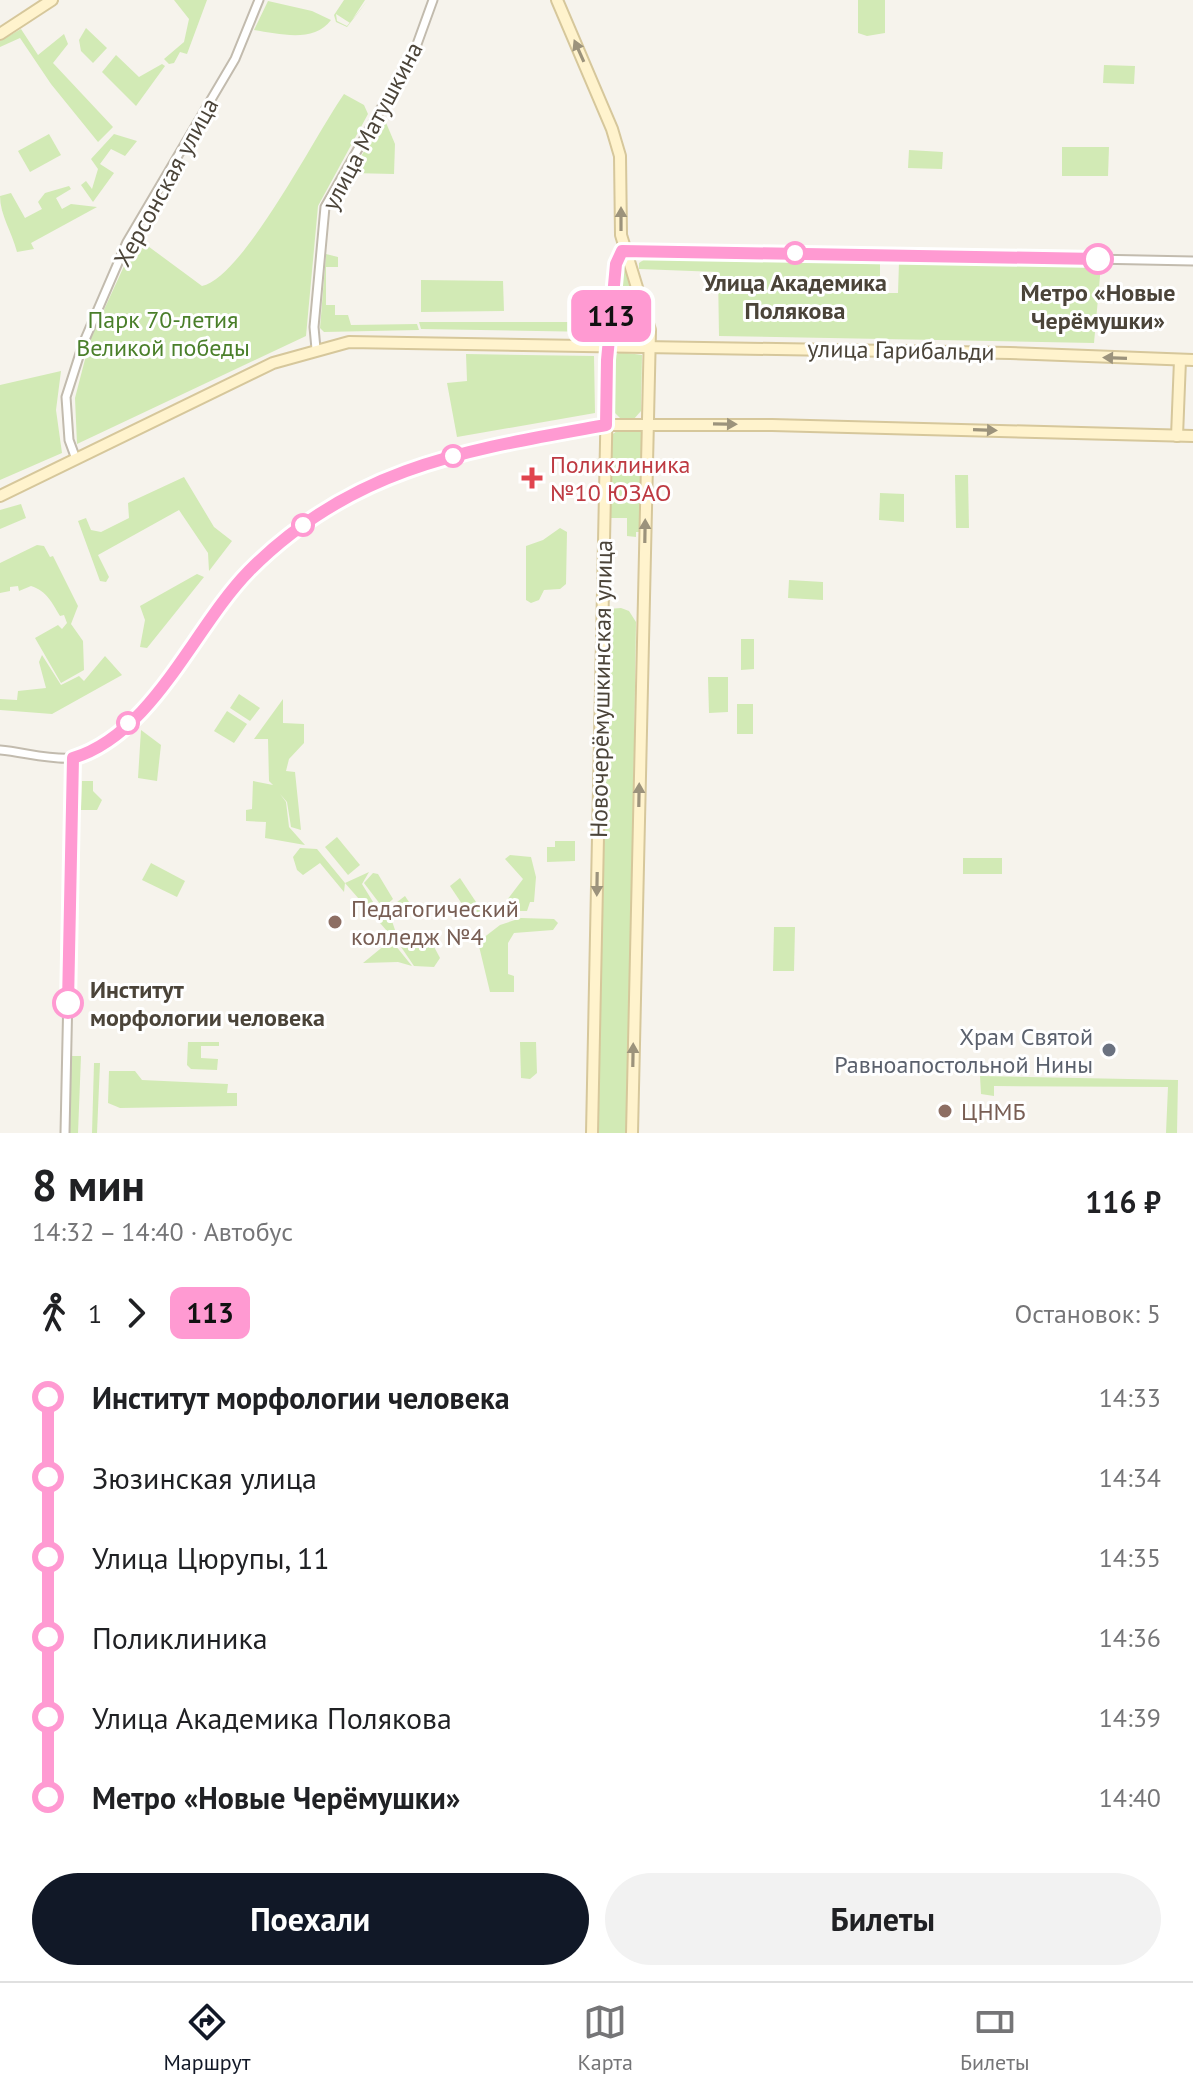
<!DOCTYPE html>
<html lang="ru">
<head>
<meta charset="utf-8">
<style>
  body { margin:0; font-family:"PT Sans",sans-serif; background:#f2f2f2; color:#202124; height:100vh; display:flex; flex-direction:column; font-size:30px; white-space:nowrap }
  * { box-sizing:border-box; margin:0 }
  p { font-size:26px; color:#757577 }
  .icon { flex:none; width:44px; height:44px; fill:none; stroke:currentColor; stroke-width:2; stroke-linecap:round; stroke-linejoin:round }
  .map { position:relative; height:1133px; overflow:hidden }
  .drawer { display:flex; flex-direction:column; background:#fff; flex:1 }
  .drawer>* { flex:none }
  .badge { padding:0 16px; border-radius:12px; font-size:28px; line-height:52px }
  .map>.badge { position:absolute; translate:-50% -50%; box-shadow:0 0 0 4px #fff }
  .legs { display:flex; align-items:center; gap:12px; height:88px; padding:0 32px; font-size:26px }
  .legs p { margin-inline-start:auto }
  .head { display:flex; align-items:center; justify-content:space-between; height:136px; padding:0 32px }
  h1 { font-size:44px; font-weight:700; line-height:60px }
  .action { display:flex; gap:16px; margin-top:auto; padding:16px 32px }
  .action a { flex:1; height:92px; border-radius:48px; background:#111827; color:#fff; font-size:32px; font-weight:700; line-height:92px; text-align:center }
  .action a+a { background:#f2f2f2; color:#202124 }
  ul { padding:0 32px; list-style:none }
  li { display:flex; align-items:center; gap:28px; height:80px; font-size:30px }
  li i { display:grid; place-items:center; width:12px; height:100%; margin:0 10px; background:currentColor }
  li i::after { content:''; width:20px; height:20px; margin:-10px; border:6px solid; border-radius:50%; background:#fff }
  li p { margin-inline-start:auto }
  li:first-child i { background:linear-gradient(#0000 50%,currentColor 0) }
  li:last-child i { background:linear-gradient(currentColor 50%,#0000 0) }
  .tabs { display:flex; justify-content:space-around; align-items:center; height:112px; border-top:2px solid #e0e0e0; background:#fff; font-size:22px; color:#757577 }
  .tabs a { display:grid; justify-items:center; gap:4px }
  .tabs .on { color:#111827 }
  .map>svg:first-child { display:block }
  .green { fill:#d2eab5 }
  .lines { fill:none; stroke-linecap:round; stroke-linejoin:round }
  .street-casing { stroke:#c2bbae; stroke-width:11 }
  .secondary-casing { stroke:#d6c79b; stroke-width:14 }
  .street { stroke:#fff; stroke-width:7 }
  .secondary { stroke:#fff3cd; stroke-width:10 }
  .oneway { fill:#9c937c }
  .line-1-casing { stroke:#fff; stroke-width:18 }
  .line-1 { stroke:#ff9ad2; stroke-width:12 }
  .stop-1-dot { fill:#fff; stroke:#ff9ad2; stroke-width:4 }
  .health-dot { fill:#e0444e; stroke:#fff; stroke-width:3 }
  .education-dot { fill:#8d6e63; stroke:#fff; stroke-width:3 }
  .worship-dot { fill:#6b7280; stroke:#fff; stroke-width:3 }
  .labels { text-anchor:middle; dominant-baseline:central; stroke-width:6; stroke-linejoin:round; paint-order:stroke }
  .street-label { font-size:24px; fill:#4b4439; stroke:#fff }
  .stop-label { font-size:24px; font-weight:bold; fill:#4b4439; stroke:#fff }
  .park-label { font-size:24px; fill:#4a7f2a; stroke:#fff }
  .health-label { font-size:24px; fill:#be3a42; stroke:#fff; text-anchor:start }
  .education-label { font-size:24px; fill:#785e54; stroke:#fff; text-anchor:start }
  .worship-label { font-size:24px; fill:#5b616d; stroke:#fff; text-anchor:end }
</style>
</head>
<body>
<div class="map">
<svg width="1193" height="1133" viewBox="0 0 1193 1133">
  <rect width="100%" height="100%" fill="#f6f3ec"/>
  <g class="green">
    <path d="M174,0H207L187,54L180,52L174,63L169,64L164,59L184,42L189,19Z"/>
    <path d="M344,0H365L350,23L336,14L337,21L347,26L368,0L347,27L336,22L334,15Z"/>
    <path d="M858,0H885V33L867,36L858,33Z"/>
    <path d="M268,1L312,11L331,20C314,43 280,34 254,30Z"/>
    <path d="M86,28L107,48L93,63L81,51L79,40Z"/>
    <path d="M21,29L38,55L64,34L68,44L53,63L113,127L98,142L51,84L20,38L0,47V41Z"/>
    <path d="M116,55L139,77L162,64L165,66L136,106L102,72Z"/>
    <path d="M1104,65L1135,66L1134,84L1103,83Z"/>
    <path d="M344,94L364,105L368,114L318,206L306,336L77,444L75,398L90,340L137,238L202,286C243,278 317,132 344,94Z"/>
    <path d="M384,118L395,144L394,174L351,173Z"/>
    <path d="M49,134L61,155L30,172L18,151Z"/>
    <path d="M114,134L137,141L125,156L111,149L100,164L114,173L93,202L81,185L86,181L92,189L98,169L91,159Z"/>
    <path d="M1062,147H1109L1108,176H1062Z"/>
    <path d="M909,150L943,152L942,169L908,168Z"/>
    <path d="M69,186L71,189L56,198L62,209L71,204L97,207L31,243L34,249L17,252C12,232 0,215 0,196L11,193L25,218L42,209L38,202L45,193Z"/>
    <path d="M326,254L338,257V267H326V305H335V315H348L351,325L417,324L419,330L324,332L320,328Z"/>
    <path d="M648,257L880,262V293H898L899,262L1101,265L1094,343L719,336L718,272L639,269V263Z"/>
    <path d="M624,260L645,326L646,336L615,334L621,264Z"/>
    <path d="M421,280L503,281L504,311L421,312Z"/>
    <path d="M586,307L600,308L596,332L421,329L419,322H573Z"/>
    <path d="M620,352L642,355L641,411L633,420H622L611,409V358Z"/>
    <path d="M466,354L594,356L595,413L457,437L447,383L467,381Z"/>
    <path d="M61,371L56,410L62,453L0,480V385Z"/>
    <path d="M617,431L643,432L642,532H636V537L627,536V518H609L610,436Z"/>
    <path d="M955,475H968L969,528H956Z"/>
    <path d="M184,477L214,527L232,541L209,571L208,553L179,510L98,555L109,577L106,582L100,581L78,521L86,518L91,530L101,532L129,518L128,503Z"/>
    <path d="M880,493L904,494V522L879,520Z"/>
    <path d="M21,504L26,518L0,529V510Z"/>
    <path d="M560,528L567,532L566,584L560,589L544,590L539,600L531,603L526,600V546L543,540Z"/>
    <path d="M37,545L44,546L50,557L53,556L78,606L71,624L83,641L84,670L61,683L35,638L58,625L62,629L67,623L64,615L60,616C52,603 47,591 31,586L19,591L18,586L10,587V591L0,593V563Z"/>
    <path d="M197,574L204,577L147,648L140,647L145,620L140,606Z"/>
    <path d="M789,580L823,582V600L788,598Z"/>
    <path d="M621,608L629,611L636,622L628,1133H596L608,609Z"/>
    <path d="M741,639H754V669L741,670Z"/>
    <path d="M42,655L61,685L79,676L84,681L105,656L122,675L52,714L0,710V699L17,700L18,691L46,688L39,662Z"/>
    <path d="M708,677H728V712L709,713Z"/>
    <path d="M239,694L260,708L250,721L230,708Z"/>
    <path d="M283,699V723L304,724V743L289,759L286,771L295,772L301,830L291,827L287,802L280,794L286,802L289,827L305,845L265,838L266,822L246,821V810L252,809L253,781L273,785L269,781L268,739H254Z"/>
    <rect x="737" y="704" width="16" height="30"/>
    <path d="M227,711L247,724L234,743L214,731Z"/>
    <path d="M141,730L161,745L157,781L138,778Z"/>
    <path d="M82,781H93V791L102,800L97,810H81Z"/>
    <path d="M337,837L360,865L348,875L325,847Z"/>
    <path d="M555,841H575V861L547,862V847H555Z"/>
    <path d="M300,848L317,849L345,883L369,872L362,884L378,910L384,912L405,896L411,905L393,910L391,918L397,936L394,939L345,883L344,892L320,863L303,875L297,870L293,857Z"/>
    <path d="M510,855L531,857L536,877L534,902H530L527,911H518L507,900L523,879L505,859Z"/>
    <rect x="963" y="858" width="39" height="16"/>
    <path d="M151,863L185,881L177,897L142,880Z"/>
    <path d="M373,873L378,874L393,899L383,908L364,883Z"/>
    <path d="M460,878L482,911L472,919L450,886Z"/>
    <path d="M521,918L554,919L558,923L553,930L514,933L508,943V974L514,976V992H490L478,942L500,925Z"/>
    <path d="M774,927H795L794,971H773Z"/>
    <path d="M391,940L412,966L398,962L363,963Z"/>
    <path d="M397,941H431L440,958L434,967L414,966Z"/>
    <path d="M188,1042H219V1046H201V1058L218,1059L217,1070L191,1069L187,1065Z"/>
    <path d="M520,1042H536L537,1073L530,1079L521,1078Z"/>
    <path d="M71,1056H81L78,1133H69Z"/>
    <path d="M94,1063H100L97,1133H92Z"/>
    <path d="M109,1071H135L142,1080L228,1084L227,1093H237V1106L120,1108L108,1103Z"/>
    <path d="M980,1076L1178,1080L1177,1133H1166L1168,1087L994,1086V1096L981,1094Z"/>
  </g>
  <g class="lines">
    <defs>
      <g id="street">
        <path d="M608,344L616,260L625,250L1193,261"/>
        <path d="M316,349L314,327L325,207L416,47L433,0"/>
        <path d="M76,459L69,440L66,397L83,344L127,242L235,59L259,0"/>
        <path d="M0,750C23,752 50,760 72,758C126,754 210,617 245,576C262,556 287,536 309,521C402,459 497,443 606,425"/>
        <path d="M65,1133L73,758"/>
      </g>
      <g id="secondary">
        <path d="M557,0L612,129L620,156L621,235L650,330L632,1133"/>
        <path d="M0,34L52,0"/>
        <path d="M606,425H772L1193,436"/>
        <path d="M1177,436L1180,360"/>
        <path d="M0,496L273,363L349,342L1010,353L1193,360"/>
        <path d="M592,1133L608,344"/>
      </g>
    </defs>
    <use href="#street" class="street-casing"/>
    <use href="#secondary" class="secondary-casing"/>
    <use href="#street" class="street"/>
    <use href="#secondary" class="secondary"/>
  </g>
  <defs><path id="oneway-solid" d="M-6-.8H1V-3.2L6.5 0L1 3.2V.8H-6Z" transform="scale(2)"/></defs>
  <g class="oneway">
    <use href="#oneway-solid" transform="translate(579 51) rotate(-114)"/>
    <use href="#oneway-solid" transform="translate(621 219) rotate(-90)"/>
    <use href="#oneway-solid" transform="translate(1115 358) rotate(-178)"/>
    <use href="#oneway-solid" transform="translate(725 424) rotate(1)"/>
    <use href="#oneway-solid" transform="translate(985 430) rotate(2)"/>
    <use href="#oneway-solid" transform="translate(645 531) rotate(-89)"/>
    <use href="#oneway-solid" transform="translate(639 795) rotate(-89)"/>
    <use href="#oneway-solid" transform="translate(597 884) rotate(91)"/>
    <use href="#oneway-solid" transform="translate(633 1055) rotate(-89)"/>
  </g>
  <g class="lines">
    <defs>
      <path id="line-1" d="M68,1003L73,758C153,734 194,627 249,571C353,466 468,450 606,425L607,360L616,264L622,251L1098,259"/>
    </defs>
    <use href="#line-1" class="line-1-casing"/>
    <use href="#line-1" class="line-1"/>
  </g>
  <g class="stop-1-dot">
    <circle cx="795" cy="253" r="10"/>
    <circle cx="1098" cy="259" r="14"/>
    <circle cx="453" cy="456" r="10"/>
    <circle cx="303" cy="525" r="10"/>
    <circle cx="128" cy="723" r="10"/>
    <circle cx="68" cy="1003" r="14"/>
  </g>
  <path class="health-dot" d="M528 466h8v8h8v8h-8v8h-8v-8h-8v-8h8z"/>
  <g class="education-dot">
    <circle cx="335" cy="922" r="8"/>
    <circle cx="945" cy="1111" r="8"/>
  </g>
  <circle class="worship-dot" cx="1109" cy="1050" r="8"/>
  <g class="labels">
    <g class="street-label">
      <text transform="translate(372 126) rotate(-62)">улица Матушкина</text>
      <text transform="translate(166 182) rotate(-61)">Херсонская улица</text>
      <text transform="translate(901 350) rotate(1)">улица Гарибальди</text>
      <text transform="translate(601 689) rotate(-89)">Новочерёмушкинская улица</text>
    </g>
    <g class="stop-label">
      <text x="795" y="282">Улица Академика<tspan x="795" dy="28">Полякова</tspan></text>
      <text x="1098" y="292">Метро «Новые<tspan x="1098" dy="28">Черёмушки»</tspan></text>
      <text x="90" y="989" text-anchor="start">Институт<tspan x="90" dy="28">морфологии человека</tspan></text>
    </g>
    <g class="park-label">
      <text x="163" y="319">Парк 70-летия<tspan x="163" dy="28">Великой победы</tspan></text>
    </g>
    <g class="health-label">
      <text x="550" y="464">Поликлиника<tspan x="550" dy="28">№10 ЮЗАО</tspan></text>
    </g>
    <g class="education-label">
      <text x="351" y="908">Педагогический<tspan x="351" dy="28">колледж №4</tspan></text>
      <text x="961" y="1111">ЦНМБ</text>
    </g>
    <g class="worship-label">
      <text x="1093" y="1036">Храм Святой<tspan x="1093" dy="28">Равноапостольной Нины</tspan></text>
    </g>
  </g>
</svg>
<b class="badge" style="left:611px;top:316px;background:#ff9ad2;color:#111">113</b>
</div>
<section class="drawer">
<div class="head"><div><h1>8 мин</h1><p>14:32 – 14:40 · Автобус</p></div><b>116 ₽</b></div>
<div class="legs"><svg class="icon" aria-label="walk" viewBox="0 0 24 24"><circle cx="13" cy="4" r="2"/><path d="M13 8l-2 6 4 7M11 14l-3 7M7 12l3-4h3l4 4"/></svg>1<svg class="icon" aria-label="forward" viewBox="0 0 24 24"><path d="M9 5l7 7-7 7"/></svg><b class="badge" style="background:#ff9ad2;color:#111">113</b><p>Остановок: 5</p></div>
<ul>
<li><i style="color:#ff9ad2"></i><b>Институт морфологии человека</b><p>14:33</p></li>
<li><i style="color:#ff9ad2"></i><span>Зюзинская улица</span><p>14:34</p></li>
<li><i style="color:#ff9ad2"></i><span>Улица Цюрупы, 11</span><p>14:35</p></li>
<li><i style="color:#ff9ad2"></i><span>Поликлиника</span><p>14:36</p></li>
<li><i style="color:#ff9ad2"></i><span>Улица Академика Полякова</span><p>14:39</p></li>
<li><i style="color:#ff9ad2"></i><b>Метро «Новые Черёмушки»</b><p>14:40</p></li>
</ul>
<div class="action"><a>Поехали</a><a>Билеты</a></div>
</section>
<nav class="tabs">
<a class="on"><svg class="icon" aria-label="directions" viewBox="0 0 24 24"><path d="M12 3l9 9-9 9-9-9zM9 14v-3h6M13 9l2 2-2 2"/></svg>Маршрут</a>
<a><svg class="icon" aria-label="map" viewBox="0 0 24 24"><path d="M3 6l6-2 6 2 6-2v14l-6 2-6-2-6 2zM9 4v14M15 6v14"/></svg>Карта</a>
<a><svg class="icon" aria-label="tickets" viewBox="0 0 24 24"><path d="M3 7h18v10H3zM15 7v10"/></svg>Билеты</a>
</nav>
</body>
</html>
